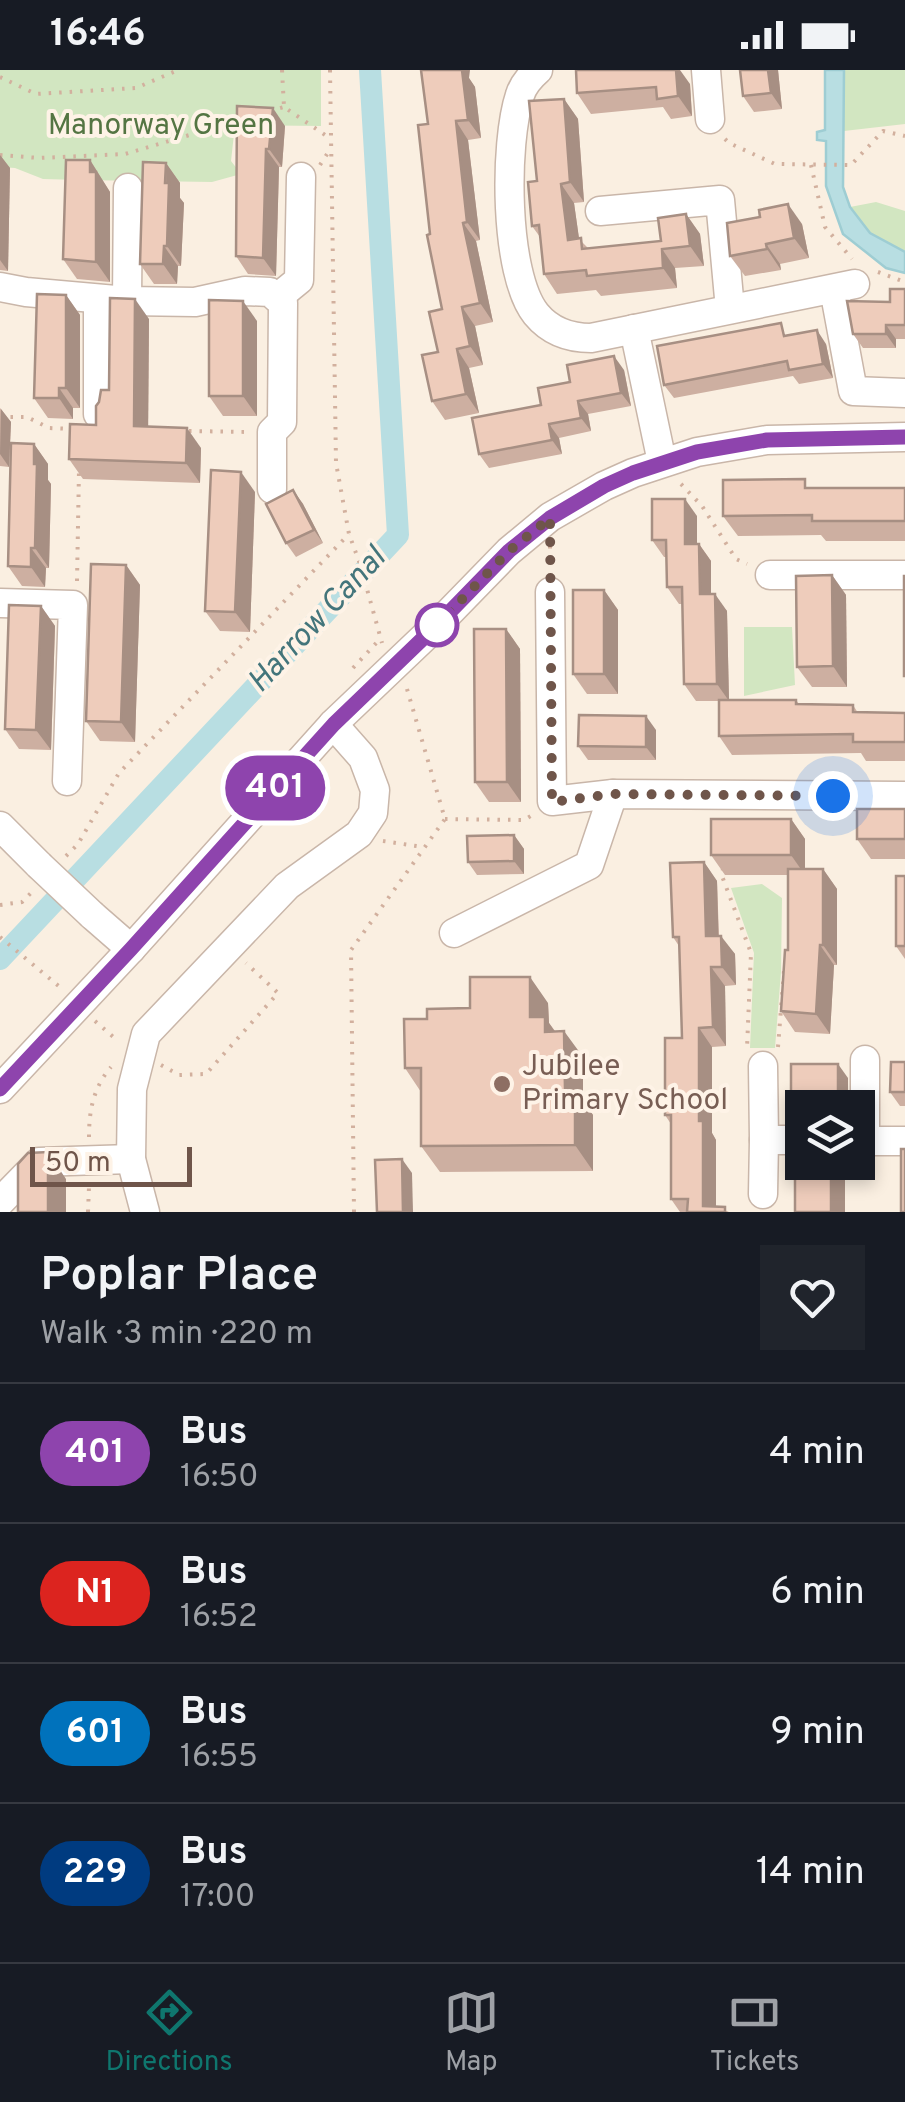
<!DOCTYPE html>
<html lang="en">
<head>
<meta charset="utf-8">
<style>
  body { margin:0; font-family:Overpass,sans-serif; background:#20242c; color:#f1f3f6; height:100vh; display:flex; flex-direction:column; font-size:38px; white-space:nowrap }
  * { box-sizing:border-box; margin:0 }
  p { font-size:32px; color:#9ea1a6 }
  .icon { flex:none; width:55px; height:55px; fill:none; stroke:currentColor; stroke-width:2; stroke-linecap:round; stroke-linejoin:round }
  .map { position:relative; height:1142px; overflow:hidden }
  .side { display:flex; flex-direction:column; background:#171b24; flex:1 }
  .side>* { flex:none }
  .badge { padding:0 20px; border-radius:32px; font-size:35px; line-height:65px }
  .controls { position:absolute; left:785px; top:1020px; display:grid; gap:20px }
  .controls a { display:grid; place-items:center; width:90px; height:90px; border-radius:0px; background:#171b24; box-shadow:0 5px 15px #0003; font-size:50px }
  .scale { position:absolute; left:30px; bottom:25px; width:162px; box-sizing:border-box; padding-left:10px; border:5px solid #6f554a; border-top:0; font-size:28px; line-height:35px; white-space:nowrap; color:#6f554a; -webkit-text-stroke:8px #fef3e7; paint-order:stroke }
  .you { position:absolute; width:50px; height:50px; margin:-25px; border:8px solid #fff; border-radius:50%; background:#1a73e8; box-shadow:0 0 0 15px #1a73e833 }
  .map>.badge { position:absolute; translate:-50% -50%; box-shadow:0 0 0 5px #fff }
  .round { display:grid; place-items:center; flex:none; width:105px; height:105px; border-radius:0px; background:#20242c }
  .head { display:flex; align-items:center; justify-content:space-between; height:170px; padding:0 40px }
  h1 { font-size:48px; font-weight:600; line-height:75px }
  ul { padding:0; list-style:none }
  li { display:flex; align-items:center; gap:30px; height:140px; padding:0 40px; border-top:2px solid #363941 }
  li div { flex:1 }
  li b { display:block; font-size:38px }
  li em { font-style:normal }
  li .badge { min-width:110px; font-weight:700; text-align:center }
  .status { display:flex; justify-content:space-between; align-items:center; height:70px; padding:0 50px; background:#171b24; direction:ltr }
  .status svg { height:28px; fill:currentColor }
  .tabs { display:flex; justify-content:space-around; align-items:center; height:140px; border-top:2px solid #363941; background:#171b24; font-size:28px; color:#9ea1a6 }
  .tabs a { display:grid; justify-items:center; gap:5px }
  .tabs .current { color:#0f766e }
  .map>svg:first-child { display:block }
  .green { fill:#d2e6c1 }
  .water { fill:#b8dee2; stroke:#9ecdd3; stroke-width:2.5 }
  .lines { fill:none; stroke-linecap:round; stroke-linejoin:round }
  .canal { stroke:#b8dee2; stroke-width:22 }
  .minor-casing { stroke:#c9b6a9; stroke-width:31 }
  .path { stroke:#d2b09e; stroke-width:4; stroke-dasharray:2.5 8; stroke-linecap:butt }
  .minor { stroke:#fff; stroke-width:28 }
  .minor-bridge-casing { stroke:#c9b6a9; stroke-width:31; stroke-linecap:butt }
  .minor-bridge { stroke:#fff; stroke-width:28 }
  .wall { fill:#cdafa1 }
  .shaded-wall { fill:#a78f83 }
  .building { fill:#ecb; stroke:#a78f83; stroke-width:2.5 }
  .line-casing { stroke:#fff; stroke-width:22 }
  .line { stroke:#8e44ad; stroke-width:15 }
  .walk { stroke:#6f554a; stroke-width:10; stroke-dasharray:0 18 }
  .stop-dot { fill:#fff; stroke:#8e44ad; stroke-width:5 }
  .education-dot { fill:#8d6e63; stroke:#fef3e7; stroke-width:4 }
  .labels { text-anchor:middle; dominant-baseline:central; stroke-width:8; stroke-linejoin:round; paint-order:stroke }
  .park-label { font-size:30px; fill:#547543; stroke:#fef3e7 }
  .education-label { font-size:30px; fill:#785e54; stroke:#fef3e7; text-anchor:start }
  .water-label { font-size:32px; font-style:italic; fill:#43757b; stroke:#fef3e7 }
</style>
</head>
<body>
<div class="status"><b>16:46</b><svg viewBox="0 0 49 12"><path d="M0 12V9h3v3zM5 12V6h3v6zM10 12V3h3v9zM15 12V0h3v12zM26 1h20v11H26zM47 4h2v5h-2z"/></svg></div>
<div class="map">
<svg width="905" height="1142" viewBox="0 0 905 1142">
  <rect width="100%" height="100%" fill="#faefe1"/>
  <g class="green">
    <path d="M0,0H321V56L235,55L231,91L241,104L212,112L80,110L43,109L15,98L0,97Z"/>
    <path d="M844,0H905V54L844,61Z"/>
    <path d="M876,132L905,141V182L870,164L850,137Z"/>
    <path d="M744,557H792L795,615L744,626Z"/>
    <path d="M762,814L782,828L781,902L775,978H750L754,883L731,818Z"/>
  </g>
  <path class="water" d="M825,0H844L843,117L850,137L870,163L905,182V203L886,198L843,164L826,116V71L817,70V62L825,60Z"/>
  <g class="lines">
    <path class="canal" d="M0,889L398,465L370,0"/>
    <defs>
      <g id="minor">
        <path d="M538,0C530,7 523,15 520,25C504,73 504,204 536,244C550,261 570,268 591,268L855,214"/>
        <path d="M706,0L710,49"/>
        <path d="M600,141L720,130L730,239"/>
        <path d="M0,217L26,222L127,231L195,232L245,221L270,222L283,233L282,352L272,362V419"/>
        <path d="M834,219L853,321L905,323"/>
        <path d="M277,228L299,210L301,107"/>
        <path d="M127,231L128,118"/>
        <path d="M634,259L662,392"/>
        <path d="M98,344V229"/>
        <path d="M770,505H905"/>
        <path d="M550,522L552,731L613,724L905,726"/>
        <path d="M0,533L73,535L67,711"/>
        <path d="M0,756L39,795"/>
        <path d="M92,845L131,879"/>
        <path d="M454,863L589,795L613,724"/>
        <path d="M865,990V1071"/>
        <path d="M763,996L764,1070"/>
        <path d="M0,1019L131,879L333,654L437,555L509,481L550,447L604,416L633,403L697,382L767,370L905,367"/>
        <path d="M858,1071H905"/>
        <path d="M763,1124L764,1070H802"/>
        <path d="M0,1132L39,1092L131,1089"/>
        <path d="M145,1142L131,1089L132,1019L146,964L287,816L359,764L373,743L375,720L363,688L333,654"/>
      </g>
    </defs>
    <use href="#minor" class="minor-casing"/>
    <g class="path">
      <path d="M282,0L284,37L331,69"/>
      <path d="M330,0L336,393L349,464L360,494L382,573"/>
      <path d="M0,7L36,24L136,18L178,0"/>
      <path d="M270,41L284,37"/>
      <path d="M725,69L729,73L775,94L851,95L883,61L905,66"/>
      <path d="M0,85L39,88L125,84L237,51"/>
      <path d="M320,95L331,78"/>
      <path d="M811,95L825,157L852,189"/>
      <path d="M878,202L905,212"/>
      <path d="M0,347H27L49,358L73,359"/>
      <path d="M189,361L249,362"/>
      <path d="M681,414L702,436L736,489L747,494"/>
      <path d="M550,476V497"/>
      <path d="M77,511L79,400"/>
      <path d="M353,598L380,569"/>
      <path d="M407,619L445,749"/>
      <path d="M445,749L524,750L534,744"/>
      <path d="M383,771L423,777"/>
      <path d="M66,786L78,774L119,703L349,464"/>
      <path d="M723,798L722,806L751,883L747,978"/>
      <path d="M0,835L22,832L32,822"/>
      <path d="M0,867L61,918"/>
      <path d="M95,951L118,971"/>
      <path d="M778,977L784,901"/>
      <path d="M161,995L179,1005L206,1004L278,923L246,893"/>
      <path d="M89,1067C89,1041 93,1018 111,997"/>
      <path d="M88,1142L89,1117"/>
      <path d="M354,1142L351,880L445,749"/>
    </g>
    <use href="#minor" class="minor"/>
    <defs>
      <path id="minor-bridge" d="M39,795L92,845"/>
    </defs>
    <use href="#minor-bridge" class="minor-bridge-casing"/>
    <use href="#minor-bridge" class="minor-bridge"/>
  </g>
  <g class="wall">
    <path d="M740,0H778L782,39L754,42L743,26Z"/>
    <path d="M469,8L475,17L481,68L468,70L480,170L476,171L493,252L475,256L483,295L469,298L479,343L445,350L432,331L442,239L430,164L428,54Z"/>
    <path d="M690,14L692,46L671,49L663,37L591,44L577,23Z"/>
    <path d="M564,29L578,49L584,132L574,133L579,169L588,178L661,171L686,144L700,164L704,196L675,198L677,218L601,226L596,220L557,224L544,204L540,167L532,156L537,111Z"/>
    <path d="M237,36L285,56L282,97H279L276,206L248,204L236,186Z"/>
    <path d="M0,85L10,98L8,201L0,200Z"/>
    <path d="M90,90L110,122V212L77,209L63,189Z"/>
    <path d="M166,93L180,113V128L184,133L181,196H178L177,214H154L140,194Z"/>
    <path d="M802,154L809,188L780,194L781,200L745,206L730,186Z"/>
    <path d="M905,219V269H896V278H863L853,264Z"/>
    <path d="M66,225L80,245V338H73V349L48,348L34,328Z"/>
    <path d="M149,249L148,356L201,378L200,413L83,409L69,389L96,355L109,320Z"/>
    <path d="M257,251V346H223L209,326Z"/>
    <path d="M826,274L833,308L799,314L793,306L674,328L664,315Z"/>
    <path d="M624,300L631,336L588,344L591,361L559,368L562,384L489,398L479,384L541,335Z"/>
    <path d="M0,338L11,352L9,397L0,396Z"/>
    <path d="M34,374L48,394V410L51,414L49,498H46L45,517L22,516L8,496Z"/>
    <path d="M812,418H905V471H826L821,465L738,466L723,446Z"/>
    <path d="M293,420L303,434L323,473L296,487L286,473Z"/>
    <path d="M255,422L250,562L220,561L205,541Z"/>
    <path d="M697,446V474H699L711,491V524L727,541L729,630H796L799,634L853,635L858,643H905V691H866L861,683L732,685L719,666V631H696L684,614L683,534H679L667,517L666,487H664L652,470Z"/>
    <path d="M126,495L140,515L135,672L100,671L86,651Z"/>
    <path d="M832,505L846,525L847,617H812L797,597Z"/>
    <path d="M604,520L618,540V624H587L573,604Z"/>
    <path d="M41,536L55,556L51,680L19,679L5,659Z"/>
    <path d="M506,559L520,579L521,732H489L475,712Z"/>
    <path d="M656,660V690H588L578,676Z"/>
    <path d="M905,739V789H871L857,769Z"/>
    <path d="M791,749L805,769V799H823L837,819V895H834L830,964L795,962L781,941L788,880V805H725L711,785Z"/>
    <path d="M514,765L524,779V804L477,805L468,792Z"/>
    <path d="M704,792L717,811L719,866L735,884L736,915L725,916L726,976L712,977V1063L716,1070V1136L729,1142H680L671,1129V1054L665,1045L682,968L679,876L673,867Z"/>
    <path d="M905,806V889L896,876Z"/>
    <path d="M548,933L549,953L555,961L583,987V1031L593,1045V1101L440,1102L421,1076V1022L405,998L427,949L470,938Z"/>
    <path d="M905,992V1036H900L890,1022Z"/>
    <path d="M848,1008V1037H800L791,1023Z"/>
  </g>
  <g class="shaded-wall">
    <path d="M454,0H470L469,8L475,17L481,68L468,50Z"/>
    <path d="M676,0H680L690,14L692,46L678,26Z"/>
    <path d="M768,0H778L782,39L771,23Z"/>
    <path d="M564,29L578,49L584,132L570,112Z"/>
    <path d="M273,38L285,56L282,97L269,79Z"/>
    <path d="M456,51L468,70L480,170L467,152Z"/>
    <path d="M266,79L279,97L276,206L263,188Z"/>
    <path d="M0,85L10,98L8,201L0,190Z"/>
    <path d="M90,90L110,122V212L96,192Z"/>
    <path d="M166,93L180,113V128L184,133L181,196L167,176Z"/>
    <path d="M561,114L574,133L582,189L568,170Z"/>
    <path d="M788,134L802,154L809,188L794,168Z"/>
    <path d="M686,144L700,164L704,196L690,176Z"/>
    <path d="M463,153L476,171L493,252L480,233Z"/>
    <path d="M766,174L780,194L781,200L767,179Z"/>
    <path d="M164,176L178,196L177,214L163,194Z"/>
    <path d="M662,179L675,198L677,218L663,198Z"/>
    <path d="M66,225L80,245V338L66,318Z"/>
    <path d="M135,229L149,249L148,376L134,356Z"/>
    <path d="M243,231L257,251V346L243,326Z"/>
    <path d="M462,237L475,256L483,295L470,276Z"/>
    <path d="M886,255L896,269V278L886,264Z"/>
    <path d="M817,260L826,274L833,308L823,294Z"/>
    <path d="M457,279L469,298L479,343L466,324Z"/>
    <path d="M614,286L624,300L631,336L621,323Z"/>
    <path d="M59,318L73,338V349L59,328Z"/>
    <path d="M578,331L588,344L591,361L581,348Z"/>
    <path d="M1,339L11,352L9,397L0,384Z"/>
    <path d="M549,354L559,368L562,384L552,370Z"/>
    <path d="M187,358L201,378L200,413L186,393Z"/>
    <path d="M34,374L48,394V410L51,414L49,498L35,478Z"/>
    <path d="M241,402L255,422L250,562L235,542Z"/>
    <path d="M293,420L303,434L323,473L314,460Z"/>
    <path d="M685,429L697,446V491L685,474Z"/>
    <path d="M699,474L711,491V541L700,524Z"/>
    <path d="M31,478L46,498L45,517L31,497Z"/>
    <path d="M126,495L140,515L135,672L121,652Z"/>
    <path d="M832,505L846,525L847,617L833,596Z"/>
    <path d="M604,520L618,540V624L604,604Z"/>
    <path d="M715,524L727,541L729,631L717,614Z"/>
    <path d="M41,536L55,556L51,680L36,660Z"/>
    <path d="M506,559L520,579L521,732L507,712Z"/>
    <path d="M646,646L656,660V690L646,677Z"/>
    <path d="M791,749L805,769V805L791,785Z"/>
    <path d="M514,765L524,779V804L514,791Z"/>
    <path d="M704,792L717,811L719,885L706,866Z"/>
    <path d="M823,799L837,819V895L823,875Z"/>
    <path d="M721,866L735,884L736,915L722,897Z"/>
    <path d="M820,875L834,895L830,964L816,944Z"/>
    <path d="M711,897L725,916L726,976L713,957Z"/>
    <path d="M530,907L548,933L549,953L563,973V988L530,947Z"/>
    <path d="M699,958L712,977V1063L716,1070V1142L703,1136L699,1051Z"/>
    <path d="M564,961L583,987V1031L593,1045V1101L575,1075L565,1019Z"/>
    <path d="M838,994L848,1008V1037L838,1023Z"/>
    <path d="M48,1082L66,1109V1142H48Z"/>
    <path d="M402,1089L412,1103L413,1142H403Z"/>
    <rect x="831" y="1092" width="14" height="50"/>
  </g>
  <g class="building">
    <path d="M421,0H462L468,50L456,51L467,152L463,153L480,233L462,237L470,276L457,279L466,324L432,331L422,285L438,282L429,242L442,239L427,165L430,164L418,55L428,54Z"/>
    <path d="M576,0H676L678,26L657,29L656,17L577,23Z"/>
    <path d="M740,0H768L771,23L743,26Z"/>
    <path d="M564,29L570,112L561,114L568,170L581,168L582,179L661,171L658,148L686,144L690,176L662,179L663,198L587,206L586,200L544,204L539,155L532,156L528,112L537,111L529,31Z"/>
    <path d="M237,36L273,38L269,79H266L263,188L236,186Z"/>
    <path d="M66,90H90V102H96V192L63,189Z"/>
    <path d="M143,92L166,93L165,113H169L167,176H164L163,194H140Z"/>
    <path d="M788,134L794,168L766,174L767,179L730,186L727,153L760,147L759,140Z"/>
    <path d="M890,219H905V255H886V264H853L847,231L890,232Z"/>
    <path d="M37,224L66,225V318H59V328H34Z"/>
    <path d="M110,228L135,229L134,356L187,358L186,393L69,389L70,354L96,355V336L99,332L101,320H109Z"/>
    <path d="M209,230L243,231V326H209Z"/>
    <path d="M781,253L784,266L817,260L823,294L789,300L787,291L664,315L657,276Z"/>
    <path d="M614,286L621,323L578,331L581,348L549,354L552,370L479,384L472,348L541,335L538,318L570,312L567,295Z"/>
    <path d="M11,373L34,374V394H37L35,478H31V497L8,496Z"/>
    <path d="M211,400L241,402L235,542L205,541Z"/>
    <path d="M805,409V418H905V451H812V445L723,446V410Z"/>
    <path d="M293,420L314,460L286,473L266,434Z"/>
    <path d="M652,429H685V474H699L700,524H715L717,614H684L682,517H667L666,470H652Z"/>
    <path d="M91,494L126,495L121,652L86,651Z"/>
    <path d="M832,505L833,596L797,597L796,506Z"/>
    <rect x="904" y="506" width="1" height="100"/>
    <rect x="573" y="520" width="31" height="84"/>
    <path d="M9,535L41,536L36,660L5,659Z"/>
    <path d="M474,559H506L507,712H475Z"/>
    <path d="M719,630H796V634L853,635V642L905,643V672H853V664L719,666Z"/>
    <path d="M579,645L646,646V677L578,676Z"/>
    <rect x="857" y="739" width="48" height="30"/>
    <rect x="711" y="749" width="80" height="36"/>
    <path d="M514,765V791L468,792L467,766Z"/>
    <path d="M704,792L706,866H721L722,897H711L713,957L699,958V1051H703V1136L725,1137V1142H687L688,1129H671V1045H665V968H682L679,867H673L670,793Z"/>
    <path d="M788,799H823V875H820L816,944L781,941L785,880H788Z"/>
    <rect x="896" y="806" width="9" height="70"/>
    <path d="M470,907H530V947H545V962L564,961L565,1019H575V1075L421,1076V998H405L404,949H427V939L470,938Z"/>
    <path d="M891,992H905V1022H890Z"/>
    <rect x="791" y="994" width="47" height="29"/>
    <path d="M795,1066L802,1067V1092H831V1142H795Z"/>
    <rect x="901" y="1079" width="4" height="63"/>
    <path d="M48,1082V1142H18V1094L28,1083Z"/>
    <path d="M402,1089L403,1142H377L375,1090Z"/>
  </g>
  <g class="lines">
    <defs>
      <path id="line" d="M0,1019L131,879L334,654L437,555L509,481L550,448L604,416L633,403L697,382L767,370L905,367"/>
    </defs>
    <use href="#line" class="line-casing"/>
    <use href="#line" class="line"/>
    <path class="walk" d="M437,555L509,481L550,448L552,732L613,724L833,726"/>
  </g>
  <circle class="stop-dot" cx="437" cy="555" r="20"/>
  <circle class="education-dot" cx="502" cy="1014" r="10"/>
  <g class="labels">
    <g class="park-label">
      <text x="161" y="56">Manorway Green</text>
    </g>
    <g class="education-label">
      <text x="522" y="997">Jubilee<tspan x="522" dy="34">Primary School</tspan></text>
    </g>
    <g class="water-label">
      <text transform="translate(318 551) rotate(-47)">Harrow Canal</text>
    </g>
  </g>
</svg>
<div class="controls">
<a><svg class="icon" aria-label="layers" viewBox="0 0 24 24"><path d="M12 4l9 5-9 5-9-5zM3 14l9 5 9-5"/></svg></a>
</div>
<div class="scale">50 m</div>
<div class="you" style="left:833px;top:726px"></div>
<b class="badge" style="left:275px;top:718px;background:#8e44ad;color:#fff">401</b>
</div>
<section class="side">
<div class="head"><div><h1>Poplar Place</h1><p>Walk · 3 min · 220 m</p></div><a class="round"><svg class="icon" aria-label="heart" viewBox="0 0 24 24"><path d="M12 20l-8-8c-3-5 5-10 8-4 3-6 11-1 8 4z"/></svg></a></div>
<ul>
<li><span class="badge" style="background:#8e44ad;color:#fff">401</span><div><b>Bus</b><p>16:50</p></div><em>4 min</em></li>
<li><span class="badge" style="background:#dc241f;color:#fff">N1</span><div><b>Bus</b><p>16:52</p></div><em>6 min</em></li>
<li><span class="badge" style="background:#0072bc;color:#fff">601</span><div><b>Bus</b><p>16:55</p></div><em>9 min</em></li>
<li><span class="badge" style="background:#003b80;color:#fff">229</span><div><b>Bus</b><p>17:00</p></div><em>14 min</em></li>
</ul>
</section>
<nav class="tabs">
<a class="current"><svg class="icon" aria-label="directions" viewBox="0 0 24 24"><path d="M12 3l9 9-9 9-9-9zM9 14v-3h6M13 9l2 2-2 2"/></svg>Directions</a>
<a><svg class="icon" aria-label="map" viewBox="0 0 24 24"><path d="M3 6l6-2 6 2 6-2v14l-6 2-6-2-6 2zM9 4v14M15 6v14"/></svg>Map</a>
<a><svg class="icon" aria-label="tickets" viewBox="0 0 24 24"><path d="M3 7h18v10H3zM15 7v10"/></svg>Tickets</a>
</nav>
</body>
</html>
